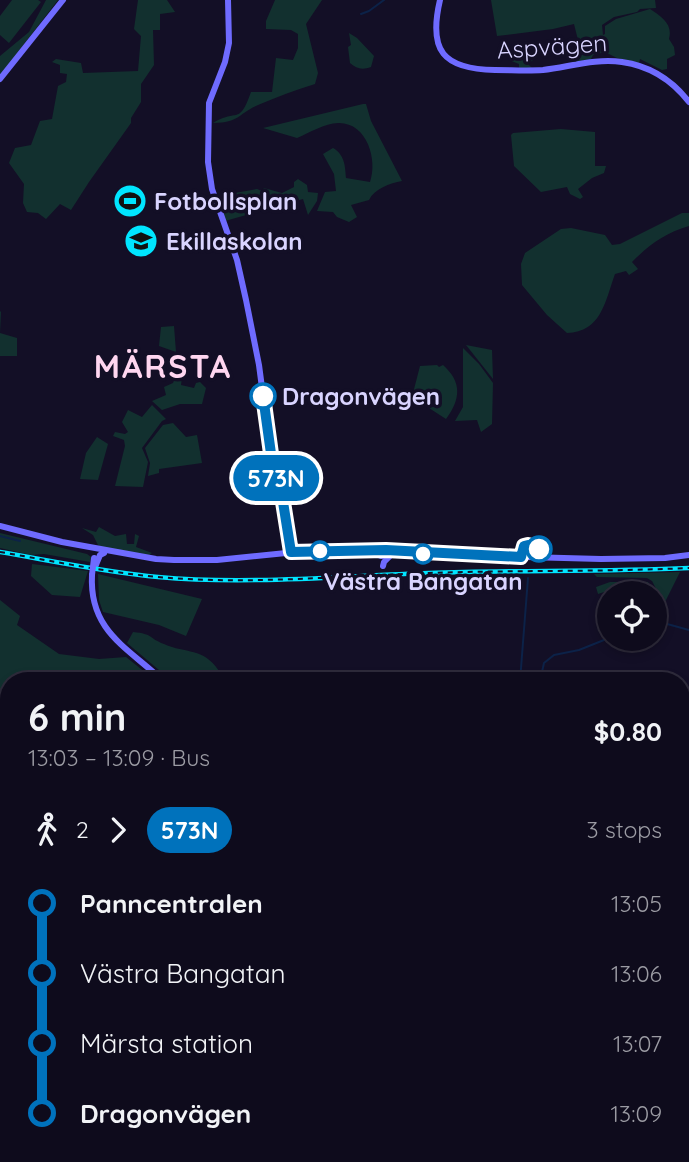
<!DOCTYPE html>
<html lang="en">
<head>
<meta charset="utf-8">
<style>
  body { margin:0; font-family:Quicksand,sans-serif; background:#1c1929; color:#f1f3f6; height:100vh; display:flex; flex-direction:column; font-size:26px; white-space:nowrap }
  * { box-sizing:border-box; margin:0 }
  p { font-size:23px; color:#9b9ba3 }
  .icon { flex:none; width:38px; height:38px; fill:none; stroke:currentColor; stroke-width:2; stroke-linecap:round; stroke-linejoin:round }
  .map { position:relative; flex:1; overflow:hidden }
  .drawer { position:absolute; left:0px; top:672px; width:690px; height:490px; display:flex; flex-direction:column; background:#0e0b1c; border-radius:28px 28px 0 0; box-shadow:0 4px 10px #0003,0 0 0 2px #2e2b3b }
  .drawer>* { flex:none }
  .badge { padding:0 14px; border-radius:23px; font-size:24px; line-height:46px }
  .fabs { position:absolute; left:597px; top:581px; display:grid; gap:14px }
  .fabs a { display:grid; place-items:center; width:70px; height:70px; border-radius:50%; background:#0e0b1c; box-shadow:0 4px 10px #0003,0 0 0 2px #2e2b3b; font-size:35px }
  .map>.badge { position:absolute; translate:-50% -50%; box-shadow:0 0 0 4px #fff }
  .legs { display:flex; align-items:center; gap:10px; height:77px; padding:0 28px; font-size:23px }
  .legs p { margin-inline-start:auto }
  .headline { display:flex; align-items:center; justify-content:space-between; height:119px; padding:0 28px }
  h1 { font-size:38px; font-weight:800; line-height:52px }
  ul { padding:0 28px; list-style:none }
  li { display:flex; align-items:center; gap:24px; height:70px; font-size:26px }
  li i { display:grid; place-items:center; width:10px; height:100%; margin:0 9px; background:currentColor }
  li i::after { content:''; width:18px; height:18px; margin:-9px; border:5px solid; border-radius:50%; background:#0e0b1c }
  li p { margin-inline-start:auto }
  li:first-child i { background:linear-gradient(#0000 50%,currentColor 0) }
  li:last-child i { background:linear-gradient(currentColor 50%,#0000 0) }
  .map>svg:first-child { display:block }
  .green { fill:#12302f }
  .lines { fill:none; stroke-linecap:round; stroke-linejoin:round }
  .stream { stroke:#0c2248; stroke-width:2 }
  .secondary { stroke:#6f6bff; stroke-width:6 }
  .rail-casing { stroke:#00e5ff; stroke-width:4.5 }
  .rail { stroke:#130f26; stroke-width:2; stroke-dasharray:5; stroke-linecap:butt }
  .secondary-bridge { stroke:#6f6bff; stroke-width:6 }
  .line-1-casing { stroke:#fff; stroke-width:16 }
  .line-1 { stroke:#0072bc; stroke-width:10 }
  .stop-1-dot { fill:#fff; stroke:#0072bc; stroke-width:3.5 }
  .labels { text-anchor:middle; dominant-baseline:central; stroke-width:7; stroke-linejoin:round; paint-order:stroke }
  .street-label { font-size:24px; fill:#d9d4ff; stroke:#130f26 }
  .poi-label { font-size:24px; font-weight:bold; fill:#d9d4ff; stroke:#130f26; text-anchor:start }
  .stop-label { font-size:24px; font-weight:bold; fill:#d9d4ff; stroke:#130f26; text-anchor:start }
  .district-label { font-size:32px; font-weight:bold; letter-spacing:2px; fill:#ffd6f0; stroke:#130f26 }
</style>
</head>
<body>
<div class="map">
<svg width="689" height="1162" viewBox="0 0 689 1162">
  <rect width="100%" height="100%" fill="#130f26"/>
  <g class="green">
    <path d="M12,0H38L41,2L9,43L0,35V16Z"/>
    <path d="M46,0H58L0,75V56L29,32Z"/>
    <path d="M138,0H167L175,12L160,14V30H153L154,65L141,84V102L131,118V123L89,182L71,210L60,204L46,219L38,213L27,212L23,203L24,184L9,163L15,148L31,145L40,121L52,119L58,86L66,82L67,74L60,73V65L52,62L56,59L81,63L83,73L138,71L141,36L134,29Z"/>
    <path d="M275,0H322L306,24L318,73L315,84C295,90 277,97 258,105C237,114 241,122 213,123C238,108 239,126 251,92H272L276,58L293,60L298,48V34L291,30L266,29V21Z"/>
    <path d="M491,0H655L656,8L640,9L637,12L614,17L602,25L603,35L605,34V26L616,19L650,9C662,17 673,24 669,39L674,47L675,55L667,59V69L662,70L640,59L639,63L617,58L605,52L593,55L591,59L573,63L577,46L600,36L579,44L574,24L553,29L497,36Z"/>
    <path d="M349,33L357,38L374,56L371,67C362,70 357,69 350,63L348,47L351,45Z"/>
    <path d="M517,47H525L533,60L528,64L532,68L519,69V64L509,60L510,51Z"/>
    <path d="M363,104H366L371,121L402,181C390,183 374,189 369,200L351,205L357,217L349,222L337,217L333,212L317,211L325,192L336,191L334,174L323,154L333,148C345,155 345,166 346,178L370,182C378,160 367,122 338,123C325,123 309,133 297,138L263,128Z"/>
    <path d="M561,129L595,132V166H606L604,173L592,178L578,189L583,197L580,199L570,194L567,187L541,192L514,166L511,135L513,133Z"/>
    <path d="M298,179L307,185L308,192L318,193L317,201L308,215L303,199L225,221L217,196L257,189L262,191L264,188L282,193L294,187V182Z"/>
    <path d="M131,186L142,195L129,216L117,207Z"/>
    <path d="M682,213H689V226C665,233 650,244 632,262L638,269L629,275L626,271L615,274C605,302 601,332 567,333L547,315L522,285L521,264L525,253L561,229L571,228L605,235L612,245L620,244Z"/>
    <path d="M1,311L0,333L17,338V356H0V312Z"/>
    <path d="M174,326L176,352L159,346L161,327Z"/>
    <path d="M466,345L492,350L493,379Z"/>
    <path d="M463,348L479,364L493,383L492,424L481,432L477,420L455,421L463,407Z"/>
    <path d="M437,365L439,367L443,365C462,382 461,399 446,419L412,397L420,366Z"/>
    <path d="M176,376L182,377L181,385L194,388L196,383L200,382L206,388L202,404H180L162,410L152,401L166,395L164,387L173,383Z"/>
    <path d="M152,405L166,419L162,421L142,448L148,462L143,487L115,486L125,446L124,440L113,436L115,432L125,434L128,432L122,422L128,410L142,417Z"/>
    <path d="M173,423L186,437L197,435L202,463L159,469V473L148,476L150,463L145,448L163,425Z"/>
    <path d="M97,437L108,444L98,480L80,479L86,453Z"/>
    <path d="M99,527L115,536L126,534L127,544H134L135,534L139,536L136,547L152,553L149,555L101,547L98,545L93,535L82,528L96,532Z"/>
    <path d="M0,533L87,554L91,557L90,562L44,554L31,555L0,548Z"/>
    <path d="M32,564L88,571L80,597L52,595L31,576Z"/>
    <path d="M680,572L664,604L652,581L647,578L597,577L594,574Z"/>
    <path d="M98,574L202,599L186,636L159,625L103,612L99,600Z"/>
    <path d="M610,582H648L653,593H609V606L604,592L598,594L596,587Z"/>
    <path d="M0,600L20,616L17,625L59,654L99,659L126,657L156,681H9V763L0,765Z"/>
    <path d="M133,632C154,634 148,638 164,644C186,654 203,647 219,671L216,681H172L127,643Z"/>
    <path d="M185,1153H278L268,1162H183L186,1157Z"/>
  </g>
  <g class="lines">
    <g class="stream">
      <path d="M361,14L369,11L384,0"/>
      <path d="M0,536L20,541"/>
      <path d="M654,621H656"/>
      <path d="M660,622L689,630"/>
      <path d="M520,681L528,578"/>
      <path d="M540,681L544,663L554,655L579,650L609,638"/>
      <path d="M681,1142L689,1144"/>
      <path d="M455,1162L457,1157L465,1158L472,1153"/>
    </g>
    <g class="secondary">
      <path d="M228,0L229,43L225,62L209,103L208,162L212,189L237,260L246,300L259,365L271,456L289,555"/>
      <path d="M440,0C428,51 443,69 495,70C511,70 527,71 543,70C569,67 596,58 622,62C651,66 672,80 689,102"/>
      <path d="M0,79L63,0"/>
      <path d="M0,526L62,542L156,559L174,560H217L296,552L378,550L418,554L601,559L665,558L689,555"/>
      <path d="M372,552L381,556L395,554"/>
      <path d="M383,566L384,562L391,555"/>
      <path d="M95,567L100,555L104,553"/>
      <path d="M92,575C89,632 129,648 163,681"/>
      <path d="M0,809L9,807"/>
      <path d="M681,983L689,982"/>
      <path d="M325,1153L328,1162"/>
      <path d="M443,1162L444,1153"/>
    </g>
    <defs>
      <path id="rail" d="M0,552C53,561 104,572 158,577C247,585 339,576 429,573C515,570 602,572 689,568"/>
    </defs>
    <use href="#rail" class="rail-casing"/>
    <use href="#rail" class="rail"/>
    <path class="secondary-bridge" d="M92,575L94,558"/>
  </g>
  <g class="lines">
    <defs>
      <path id="line-1" d="M263,396L273,468L279,494L283,502L291,552L386,550L521,557L524,546L528,545L539,549"/>
    </defs>
    <use href="#line-1" class="line-1-casing"/>
    <use href="#line-1" class="line-1"/>
  </g>
  <defs>
    <symbol id="stadium-disc" viewBox="-11 -11 22 22"><circle r="9.5" fill="#00e5ff" stroke="#130f26"/><path d="M0-5a6.5 5 0 1 0 0 10a6.5 5 0 1 0 0-10ZM-3.5-1.8h7v3.6h-7Z" fill="#111"/></symbol>
    <symbol id="school-disc" viewBox="-11 -11 22 22"><circle r="9.5" fill="#00e5ff" stroke="#130f26"/><path d="M0-5L7-2L0 1L-7-2ZM-4 1L0 2.5L4 1V4Q0 6-4 4Z" fill="#111"/></symbol>
  </defs>
  <g fill-rule="evenodd">
    <use href="#stadium-disc" x="111" y="182" width="38" height="38"/>
    <use href="#school-disc" x="122" y="222" width="38" height="38"/>
  </g>
  <g class="stop-1-dot">
    <circle cx="263" cy="396" r="12"/>
    <circle cx="539" cy="549" r="12"/>
    <circle cx="320" cy="551" r="9"/>
    <circle cx="423" cy="554" r="9"/>
  </g>
  <g class="labels">
    <g class="street-label">
      <text transform="translate(552 46) rotate(-4)">Aspvägen</text>
    </g>
    <g class="poi-label">
      <text x="154" y="201">Fotbollsplan</text>
      <text x="166" y="241">Ekillaskolan</text>
    </g>
    <g class="stop-label">
      <text x="282" y="396">Dragonvägen</text>
      <text x="423" y="581" text-anchor="middle">Västra Bangatan</text>
    </g>
    <g class="district-label">
      <text x="163" y="366">MÄRSTA</text>
    </g>
  </g>
</svg>
<div class="fabs">
<a><svg class="icon" aria-label="locate" viewBox="0 0 24 24"><circle cx="12" cy="12" r="6"/><path d="M12 2v4M12 18v4M2 12h4M18 12h4"/></svg></a>
</div>
<b class="badge" style="left:276px;top:478px;background:#0072bc;color:#fff">573N</b>
<section class="drawer">
<div class="headline"><div><h1>6 min</h1><p>13:03 – 13:09 · Bus</p></div><b>$0.80</b></div>
<div class="legs"><svg class="icon" aria-label="walk" viewBox="0 0 24 24"><circle cx="13" cy="4" r="2"/><path d="M13 8l-2 6 4 7M11 14l-3 7M7 12l3-4h3l4 4"/></svg>2<svg class="icon" aria-label="forward" viewBox="0 0 24 24"><path d="M9 5l7 7-7 7"/></svg><b class="badge" style="background:#0072bc;color:#fff">573N</b><p>3 stops</p></div>
<ul>
<li><i style="color:#0072bc"></i><b>Panncentralen</b><p>13:05</p></li>
<li><i style="color:#0072bc"></i><span>Västra Bangatan</span><p>13:06</p></li>
<li><i style="color:#0072bc"></i><span>Märsta station</span><p>13:07</p></li>
<li><i style="color:#0072bc"></i><b>Dragonvägen</b><p>13:09</p></li>
</ul>
</section>
</div>
</body>
</html>
